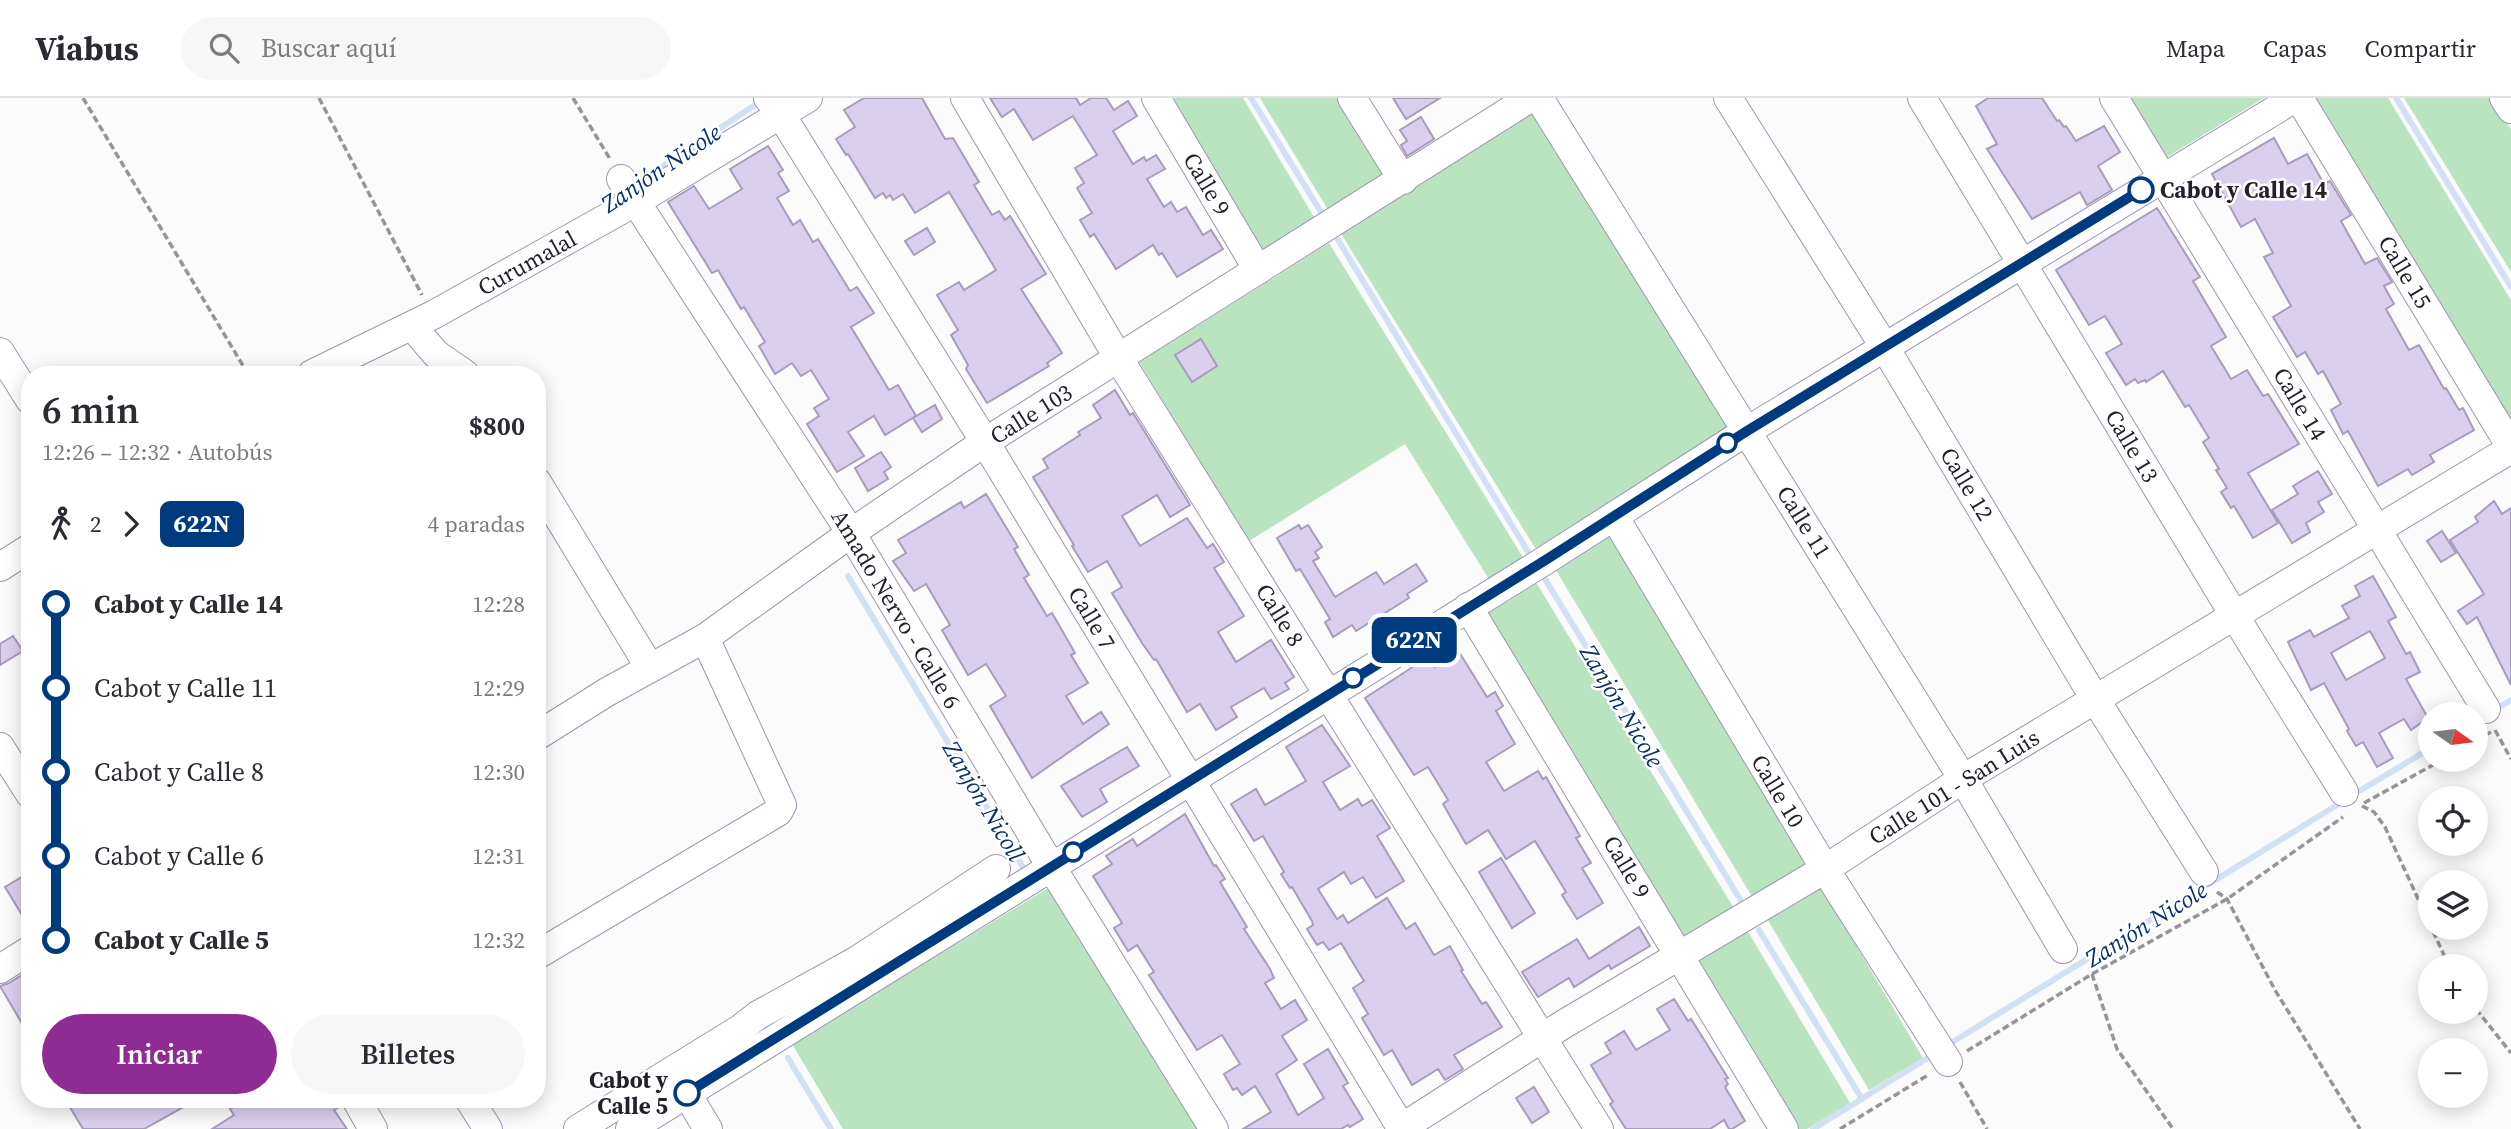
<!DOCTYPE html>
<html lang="es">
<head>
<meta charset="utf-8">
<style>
  body { margin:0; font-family:"Source Serif 4",serif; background:#f7f7f7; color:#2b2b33; height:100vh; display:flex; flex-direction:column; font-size:26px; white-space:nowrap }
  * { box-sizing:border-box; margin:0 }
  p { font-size:23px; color:#7c7c81 }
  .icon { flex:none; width:38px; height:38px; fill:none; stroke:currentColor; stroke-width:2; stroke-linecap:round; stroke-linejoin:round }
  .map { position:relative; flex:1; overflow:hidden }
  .side { position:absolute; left:21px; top:268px; width:525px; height:742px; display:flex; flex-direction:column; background:#fff; border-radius:28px; box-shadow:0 4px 18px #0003 }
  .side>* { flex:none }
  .badge { padding:0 14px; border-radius:10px; font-size:24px; line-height:46px }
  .needle { width:46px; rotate:104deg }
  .controls { position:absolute; left:2418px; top:604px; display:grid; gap:14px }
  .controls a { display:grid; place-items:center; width:70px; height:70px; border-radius:50%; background:#fff; box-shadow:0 4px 18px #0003; font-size:35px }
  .map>.badge { position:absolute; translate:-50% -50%; box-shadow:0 0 0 4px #fff }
  .legs { display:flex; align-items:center; gap:10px; height:77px; padding:0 21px; font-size:23px }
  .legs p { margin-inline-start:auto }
  .overview { display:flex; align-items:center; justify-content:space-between; height:119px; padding:0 21px }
  h1 { font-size:38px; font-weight:600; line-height:52px }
  .cta { display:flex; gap:14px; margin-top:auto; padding:14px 21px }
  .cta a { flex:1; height:80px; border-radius:42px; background:#8f2c94; color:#fff; font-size:28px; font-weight:600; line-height:80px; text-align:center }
  .cta a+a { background:#f7f7f7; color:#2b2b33 }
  ul { padding:0 21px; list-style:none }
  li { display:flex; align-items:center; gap:24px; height:84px; font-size:26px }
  li i { display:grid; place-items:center; width:10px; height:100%; margin:0 9px; background:currentColor }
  li i::after { content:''; width:18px; height:18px; margin:-9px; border:5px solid; border-radius:50%; background:#fff }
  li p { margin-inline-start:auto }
  li:first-child i { background:linear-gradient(#0000 50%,currentColor 0) }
  li:last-child i { background:linear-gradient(currentColor 50%,#0000 0) }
  header { display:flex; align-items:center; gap:42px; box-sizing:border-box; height:98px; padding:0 35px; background:#fff; border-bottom:2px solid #e1e1e2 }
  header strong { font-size:33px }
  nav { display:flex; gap:38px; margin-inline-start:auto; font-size:24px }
  .search { width:490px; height:63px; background:#f7f7f7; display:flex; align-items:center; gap:18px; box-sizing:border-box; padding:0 24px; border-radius:38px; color:#7c7c81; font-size:26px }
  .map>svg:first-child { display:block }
  .green { fill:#b9e4bf }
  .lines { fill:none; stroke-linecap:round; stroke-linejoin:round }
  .stream { stroke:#d2e0f6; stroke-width:6 }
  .building { fill:#dbcff0; stroke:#a79cbb; stroke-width:2; fill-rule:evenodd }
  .minor-casing { stroke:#9f94b2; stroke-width:30 }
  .path { stroke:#969499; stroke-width:3.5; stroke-dasharray:7 3.5; stroke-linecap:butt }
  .minor { stroke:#fff; stroke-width:28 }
  .line-1-casing { stroke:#fff; stroke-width:16 }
  .line-1 { stroke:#003b80; stroke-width:10 }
  .stop-1-dot { fill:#fff; stroke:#003b80; stroke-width:3.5 }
  .labels { text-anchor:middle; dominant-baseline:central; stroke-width:5; stroke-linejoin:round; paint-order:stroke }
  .street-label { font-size:23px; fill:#241f2b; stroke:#fff }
  .stop-label { font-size:23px; font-weight:bold; fill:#241f2b; stroke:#fff; text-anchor:start }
  .water-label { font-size:24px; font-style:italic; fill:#05326f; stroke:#fff }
</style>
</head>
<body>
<header>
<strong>Viabus</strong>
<div class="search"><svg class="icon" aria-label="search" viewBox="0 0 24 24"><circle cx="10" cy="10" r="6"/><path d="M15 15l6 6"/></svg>Buscar aquí</div>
<nav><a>Mapa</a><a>Capas</a><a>Compartir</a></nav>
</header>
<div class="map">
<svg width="2511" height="1031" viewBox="0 0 2511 1031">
  <rect width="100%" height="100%" fill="#fbfbfb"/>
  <g class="green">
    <path d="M1170,0H1243L1317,124L1263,156Z"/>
    <path d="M1260,0H1339L1387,79L1330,115Z"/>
    <path d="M2125,0H2264L2162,62Z"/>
    <path d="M2314,0H2388L2511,202V327Z"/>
    <path d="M2404,0H2492L2511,31V174Z"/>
    <path d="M1534,12L1732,331L1537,453L1340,134Z"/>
    <path d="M1329,145L1524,461L1490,483L1405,346L1249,443L1139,264Z"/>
    <path d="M1610,435L1810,768L1754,802L1554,469Z"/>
    <path d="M1534,481L1735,812L1684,843L1483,512Z"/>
    <path d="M1055,786L1202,1031H843L792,946Z"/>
    <path d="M1820,787L1923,960L1869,992L1766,819Z"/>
    <path d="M1747,832L1850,1005L1807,1031H1797L1696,863Z"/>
  </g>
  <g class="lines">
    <g class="stream">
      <path d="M1251,0L1324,119"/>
      <path d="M2396,0L2511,189"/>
      <path d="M633,88L761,3"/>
      <path d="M1338,142L1530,457"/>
      <path d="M848,478L1027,776"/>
      <path d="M1545,481L1743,806"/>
      <path d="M2495,612L2511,602"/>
      <path d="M2351,698L2431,650"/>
      <path d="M1759,832L1862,1001"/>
      <path d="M1946,948L2342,704"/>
      <path d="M788,960L831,1031"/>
      <path d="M1813,1031L1934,956"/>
    </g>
  </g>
  <g class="building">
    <path d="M864,0H922L945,41L953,40L979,84L974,87L992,117L999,113L1005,122L1010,118L1046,176L1021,191L1062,255L1047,265L1049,268L987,305L966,271L968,267L951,237L958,232L937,197L959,184L964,192L996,172L949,94L915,115L903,96L893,102L890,97L886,100L883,95L875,100L848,56L846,57L836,41L855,29L844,12Z"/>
    <path d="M990,0H1076L1080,7L1091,0H1106L1114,12L1128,3L1137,18L1113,33L1133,66L1144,59L1146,63L1156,57L1165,71L1147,81L1164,109L1171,104L1177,114L1186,109L1203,137L1211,132L1223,151L1177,179L1162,155L1159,157L1153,147L1116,171L1094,136L1090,139L1080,122L1092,115L1077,90L1084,85L1075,70L1097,57L1073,18L1033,42L1014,11L1002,19Z"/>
    <path d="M1393,0H1440L1406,21Z"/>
    <path d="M1988,0H2042L2057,23L2059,22L2064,29L2066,28L2076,43L2104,28L2120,54L2098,68L2112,92L2087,107L2080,94L2032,121L1987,51L1997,46L1976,8Z"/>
    <path d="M1421,19L1434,41L1407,58L1401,47L1407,43L1400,32Z"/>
    <path d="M2274,40L2288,66L2307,56L2324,86L2330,83L2351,117L2341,123L2365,166L2377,160L2392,184L2384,188L2394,206L2386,211L2409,252L2419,247L2444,291L2446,290L2459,312L2463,310L2474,332L2430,357L2434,364L2412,377L2408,371L2378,388L2348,333L2343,336L2331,312L2341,306L2323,273L2318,276L2305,254L2297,259L2273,219L2291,208L2264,159L2273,155L2255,121L2241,129L2212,76Z"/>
    <path d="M768,48L783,72L778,75L789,93L777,100L793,127L800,122L813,144L818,141L850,193L857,189L874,215L851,229L889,292L898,287L916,318L885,337L874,318L848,334L864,358L837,374L807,326L819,318L814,310L829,301L811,272L801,278L792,265L775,276L759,248L765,244L744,209L741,211L718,172L712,175L668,104L694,88L709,111L742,91L730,71Z"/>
    <path d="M2157,110L2200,179L2193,183L2226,239L2211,248L2231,281L2247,272L2263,298L2268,296L2299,346L2248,375L2278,425L2253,440L2234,408L2231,410L2221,394L2227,390L2216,372L2219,371L2203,344L2209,340L2189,307L2185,309L2163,273L2146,284L2145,282L2138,285L2135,281L2126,287L2106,255L2122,246L2105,218L2089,227L2056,172Z"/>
    <path d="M927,130L935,144L914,157L905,143Z"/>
    <path d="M1201,241L1217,268L1192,284L1175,257Z"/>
    <path d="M1115,292L1130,317L1133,315L1190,407L1170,419L1157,397L1122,418L1140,448L1187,420L1207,450L1213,446L1224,464L1214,470L1244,518L1218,534L1236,564L1271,542L1294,579L1285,585L1289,591L1271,601L1264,590L1231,609L1237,619L1216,632L1200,606L1187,614L1156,561L1154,562L1142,545L1112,495L1122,489L1107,463L1088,474L1072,448L1074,447L1033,379L1048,370L1043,361L1080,337L1078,334L1101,320L1093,307Z"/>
    <path d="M935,307L942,321L922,334L913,320Z"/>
    <path d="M881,354L891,369L884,374L888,381L868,393L855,370Z"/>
    <path d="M2318,373L2332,396L2318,404L2324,414L2306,425L2310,434L2292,445L2272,412L2298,396L2293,388Z"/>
    <path d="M986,396L1018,449L1014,451L1029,477L1024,480L1047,518L1052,515L1075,555L1071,557L1088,585L1066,598L1083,626L1101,614L1109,626L1032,680L990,608L1006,598L986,566L968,577L942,532L950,527L926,486L914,493L893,463L906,455L898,442L961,404L964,410Z"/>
    <path d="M2494,403L2502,416L2511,410V587L2477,519L2467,526L2458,513L2484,496L2450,442L2478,424L2475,419Z"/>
    <path d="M1299,427L1301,431L1308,427L1322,449L1315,454L1319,460L1313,463L1335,499L1376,474L1384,486L1416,466L1427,483L1407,496L1409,500L1356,533L1352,527L1333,539L1325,524L1330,521L1300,471L1296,473L1277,440Z"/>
    <path d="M2442,433L2456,455L2441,464L2427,443Z"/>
    <path d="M2373,478L2396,519L2388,523L2406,556L2410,554L2420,574L2406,581L2428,620L2411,632L2404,621L2379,635L2393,660L2377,669L2363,644L2356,648L2347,633L2349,631L2324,585L2311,592L2288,544L2310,532L2314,539L2349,520L2342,508L2360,498L2355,488ZM2370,533L2385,560L2346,582L2331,555Z"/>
    <path d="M13,538L23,553L0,567V546Z"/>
    <path d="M1459,554L1487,599L1495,594L1503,608L1496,613L1515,646L1486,664L1504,693L1538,673L1543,681L1546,679L1580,738L1576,740L1591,765L1582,770L1603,805L1577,821L1562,797L1566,794L1535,743L1506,761L1488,732L1466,746L1443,706L1448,702L1428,669L1414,677L1365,600L1428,559L1435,569Z"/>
    <path d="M1322,627L1350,668L1323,684L1340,712L1358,701L1362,708L1372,702L1390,730L1377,738L1404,783L1376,800L1363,779L1351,786L1344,774L1318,791L1337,821L1343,817L1348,825L1387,800L1406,831L1415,825L1434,857L1450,848L1463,872L1461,873L1482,906L1486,904L1502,929L1454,957L1463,971L1445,982L1438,971L1412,987L1392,952L1384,957L1362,920L1368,916L1353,890L1364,883L1341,845L1329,852L1323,844L1317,847L1307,831L1313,827L1312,823L1292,789L1290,790L1281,776L1284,774L1263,738L1254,743L1231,706L1256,691L1265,707L1306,683L1286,649Z"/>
    <path d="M1127,649L1139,668L1100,691L1107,704L1082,719L1061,688Z"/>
    <path d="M1185,716L1214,768L1216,767L1225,781L1220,784L1247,829L1244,831L1270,871L1274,880L1265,885L1281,911L1295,902L1307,922L1282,938L1297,962L1276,976L1298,1017L1324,1000L1304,966L1328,951L1348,985L1343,988L1363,1021L1350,1029L1348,1027L1341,1031H1243L1271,1014L1255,988L1242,997L1237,990L1233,992L1224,976L1240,966L1222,937L1197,952L1149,877L1154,874L1137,847L1128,853L1114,830L1122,825L1093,778L1112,766L1106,758L1133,741L1137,748Z"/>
    <path d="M1501,760L1535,815L1512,830L1479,774Z"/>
    <path d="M30,774V830L5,789Z"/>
    <path d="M1639,829L1650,848L1611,871L1609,867L1574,889L1569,880L1538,899L1522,874L1577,841L1589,861Z"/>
    <path d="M30,872V939L0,888L9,885Z"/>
    <path d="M1674,901L1688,923L1691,921L1728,980L1725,981L1728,986L1725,989L1745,1023L1732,1031H1729L1724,1022L1710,1031H1626L1610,1006L1613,1004L1591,967L1611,955L1605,945L1624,933L1636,952L1670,932L1657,911Z"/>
    <path d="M1534,989L1549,1014L1532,1025L1516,1000Z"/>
    <path d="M65,1001H198L144,1031H83Z"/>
    <path d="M246,1001H339L341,1008L334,1012L347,1031H212L234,1017L230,1011Z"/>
  </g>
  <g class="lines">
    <defs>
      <g id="minor">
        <path d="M768,0L778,12L985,344L1402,1031"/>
        <path d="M965,0L1119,261L1599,1031"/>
        <path d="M1156,0L1258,172"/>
        <path d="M1352,0L1403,82"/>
        <path d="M1539,0L1963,681L2063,851"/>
        <path d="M1728,0L1884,248L2095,601L2204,774"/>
        <path d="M1922,0L2234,517L2344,694"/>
        <path d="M2114,0L2486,611"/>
        <path d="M2299,0L2511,349"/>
        <path d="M2504,0L2511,11"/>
        <path d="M621,81L851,435L1052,770L1214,1031"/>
        <path d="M412,228L436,256L465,276"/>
        <path d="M0,254L30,302"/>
        <path d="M312,276L433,217L637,103L808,0"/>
        <path d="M537,384L650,570"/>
        <path d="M1614,418L1825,771L1948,964"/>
        <path d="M0,469L30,450"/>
        <path d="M1468,509L1784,1031"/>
        <path d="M537,638L607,594L705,540L851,435L985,344L1530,0"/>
        <path d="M0,649L30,696"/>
        <path d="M537,857L778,714L782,707L705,540"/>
        <path d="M0,871L30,852"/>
        <path d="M675,983L687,996L708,1031"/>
        <path d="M356,1001L373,1031"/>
        <path d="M469,1001L488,1031"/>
        <path d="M578,1031L740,931L758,917L856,863L996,771"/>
        <path d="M630,1031L1544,463L1747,333L2295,0"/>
        <path d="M1400,1031L1564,926L1825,771L1963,681L2511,351"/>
      </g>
    </defs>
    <use href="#minor" class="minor-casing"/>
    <g class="path">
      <path d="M83,0L248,276"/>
      <path d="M319,0L422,197"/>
      <path d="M573,0L610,61"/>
      <path d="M2495,632L2511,661"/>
      <path d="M2476,642L2491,634"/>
      <path d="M2364,705L2442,662"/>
      <path d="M2362,708L2374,714L2385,729L2449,868"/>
      <path d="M2217,794L2227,801L2275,892L2360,1031"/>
      <path d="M2092,876L2117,951L2173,1031"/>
      <path d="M2476,911L2511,955"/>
      <path d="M1967,953L2092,876L2227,801L2343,719"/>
      <path d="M1960,984L1987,1031"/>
      <path d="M1840,1031L1928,977"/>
    </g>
    <use href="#minor" class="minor"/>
  </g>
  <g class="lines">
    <defs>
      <path id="line-1" d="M687,995L1544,463L1747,333L2141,92"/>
    </defs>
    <use href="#line-1" class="line-1-casing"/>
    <use href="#line-1" class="line-1"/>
  </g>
  <g class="stop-1-dot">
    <circle cx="2141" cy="92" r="12"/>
    <circle cx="1727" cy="345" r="9"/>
    <circle cx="1353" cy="580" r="9"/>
    <circle cx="1073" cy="754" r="9"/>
    <circle cx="687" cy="995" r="12"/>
  </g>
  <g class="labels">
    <g class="street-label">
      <text transform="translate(1207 86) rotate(59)">Calle 9</text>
      <text transform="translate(527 165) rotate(-29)">Curumalal</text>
      <text transform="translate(2405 174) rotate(59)">Calle 15</text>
      <text transform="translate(2300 306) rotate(59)">Calle 14</text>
      <text transform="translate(1031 316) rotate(-32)">Calle 103</text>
      <text transform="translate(2132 348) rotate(59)">Calle 13</text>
      <text transform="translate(1967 386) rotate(59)">Calle 12</text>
      <text transform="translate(1804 424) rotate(58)">Calle 11</text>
      <text transform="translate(896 511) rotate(59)">Amado Nervo - Calle 6</text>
      <text transform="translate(1280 517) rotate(58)">Calle 8</text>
      <text transform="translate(1092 520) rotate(59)">Calle 7</text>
      <text transform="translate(1954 689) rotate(-32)">Calle 101 - San Luis</text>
      <text transform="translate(1778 693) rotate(59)">Calle 10</text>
      <text transform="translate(1627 769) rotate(59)">Calle 9</text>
    </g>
    <g class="stop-label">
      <text x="2160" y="92">Cabot y Calle 14</text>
      <text x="668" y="982" text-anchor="end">Cabot y<tspan x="668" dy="26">Calle 5</tspan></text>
    </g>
    <g class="water-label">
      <text transform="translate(661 70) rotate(-34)">Zanjón Nicole</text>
      <text transform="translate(1622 608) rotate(59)">Zanjón Nicole</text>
      <text transform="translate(984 703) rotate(59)">Zanjón Nicoll</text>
      <text transform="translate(2146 826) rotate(-32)">Zanjón Nicole</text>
    </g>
  </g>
</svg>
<div class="controls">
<a><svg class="needle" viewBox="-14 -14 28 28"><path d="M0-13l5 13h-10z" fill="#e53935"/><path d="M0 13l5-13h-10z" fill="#7c7c81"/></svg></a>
<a><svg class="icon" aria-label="locate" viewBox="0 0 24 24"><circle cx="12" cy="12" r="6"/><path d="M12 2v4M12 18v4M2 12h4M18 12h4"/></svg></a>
<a><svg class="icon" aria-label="layers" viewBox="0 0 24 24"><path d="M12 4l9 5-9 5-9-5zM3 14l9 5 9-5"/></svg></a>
<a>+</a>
<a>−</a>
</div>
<b class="badge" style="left:1414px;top:542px;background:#003b80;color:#fff">622N</b>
<section class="side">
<div class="overview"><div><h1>6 min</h1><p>12:26 – 12:32 · Autobús</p></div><b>$800</b></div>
<div class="legs"><svg class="icon" aria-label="walk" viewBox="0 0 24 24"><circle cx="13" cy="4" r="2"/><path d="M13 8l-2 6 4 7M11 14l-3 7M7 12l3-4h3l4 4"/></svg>2<svg class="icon" aria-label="forward" viewBox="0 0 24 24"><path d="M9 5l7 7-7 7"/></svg><b class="badge" style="background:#003b80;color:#fff">622N</b><p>4 paradas</p></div>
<ul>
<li><i style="color:#003b80"></i><b>Cabot y Calle 14</b><p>12:28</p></li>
<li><i style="color:#003b80"></i><span>Cabot y Calle 11</span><p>12:29</p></li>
<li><i style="color:#003b80"></i><span>Cabot y Calle 8</span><p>12:30</p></li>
<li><i style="color:#003b80"></i><span>Cabot y Calle 6</span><p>12:31</p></li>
<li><i style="color:#003b80"></i><b>Cabot y Calle 5</b><p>12:32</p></li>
</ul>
<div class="cta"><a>Iniciar</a><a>Billetes</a></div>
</section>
</div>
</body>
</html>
